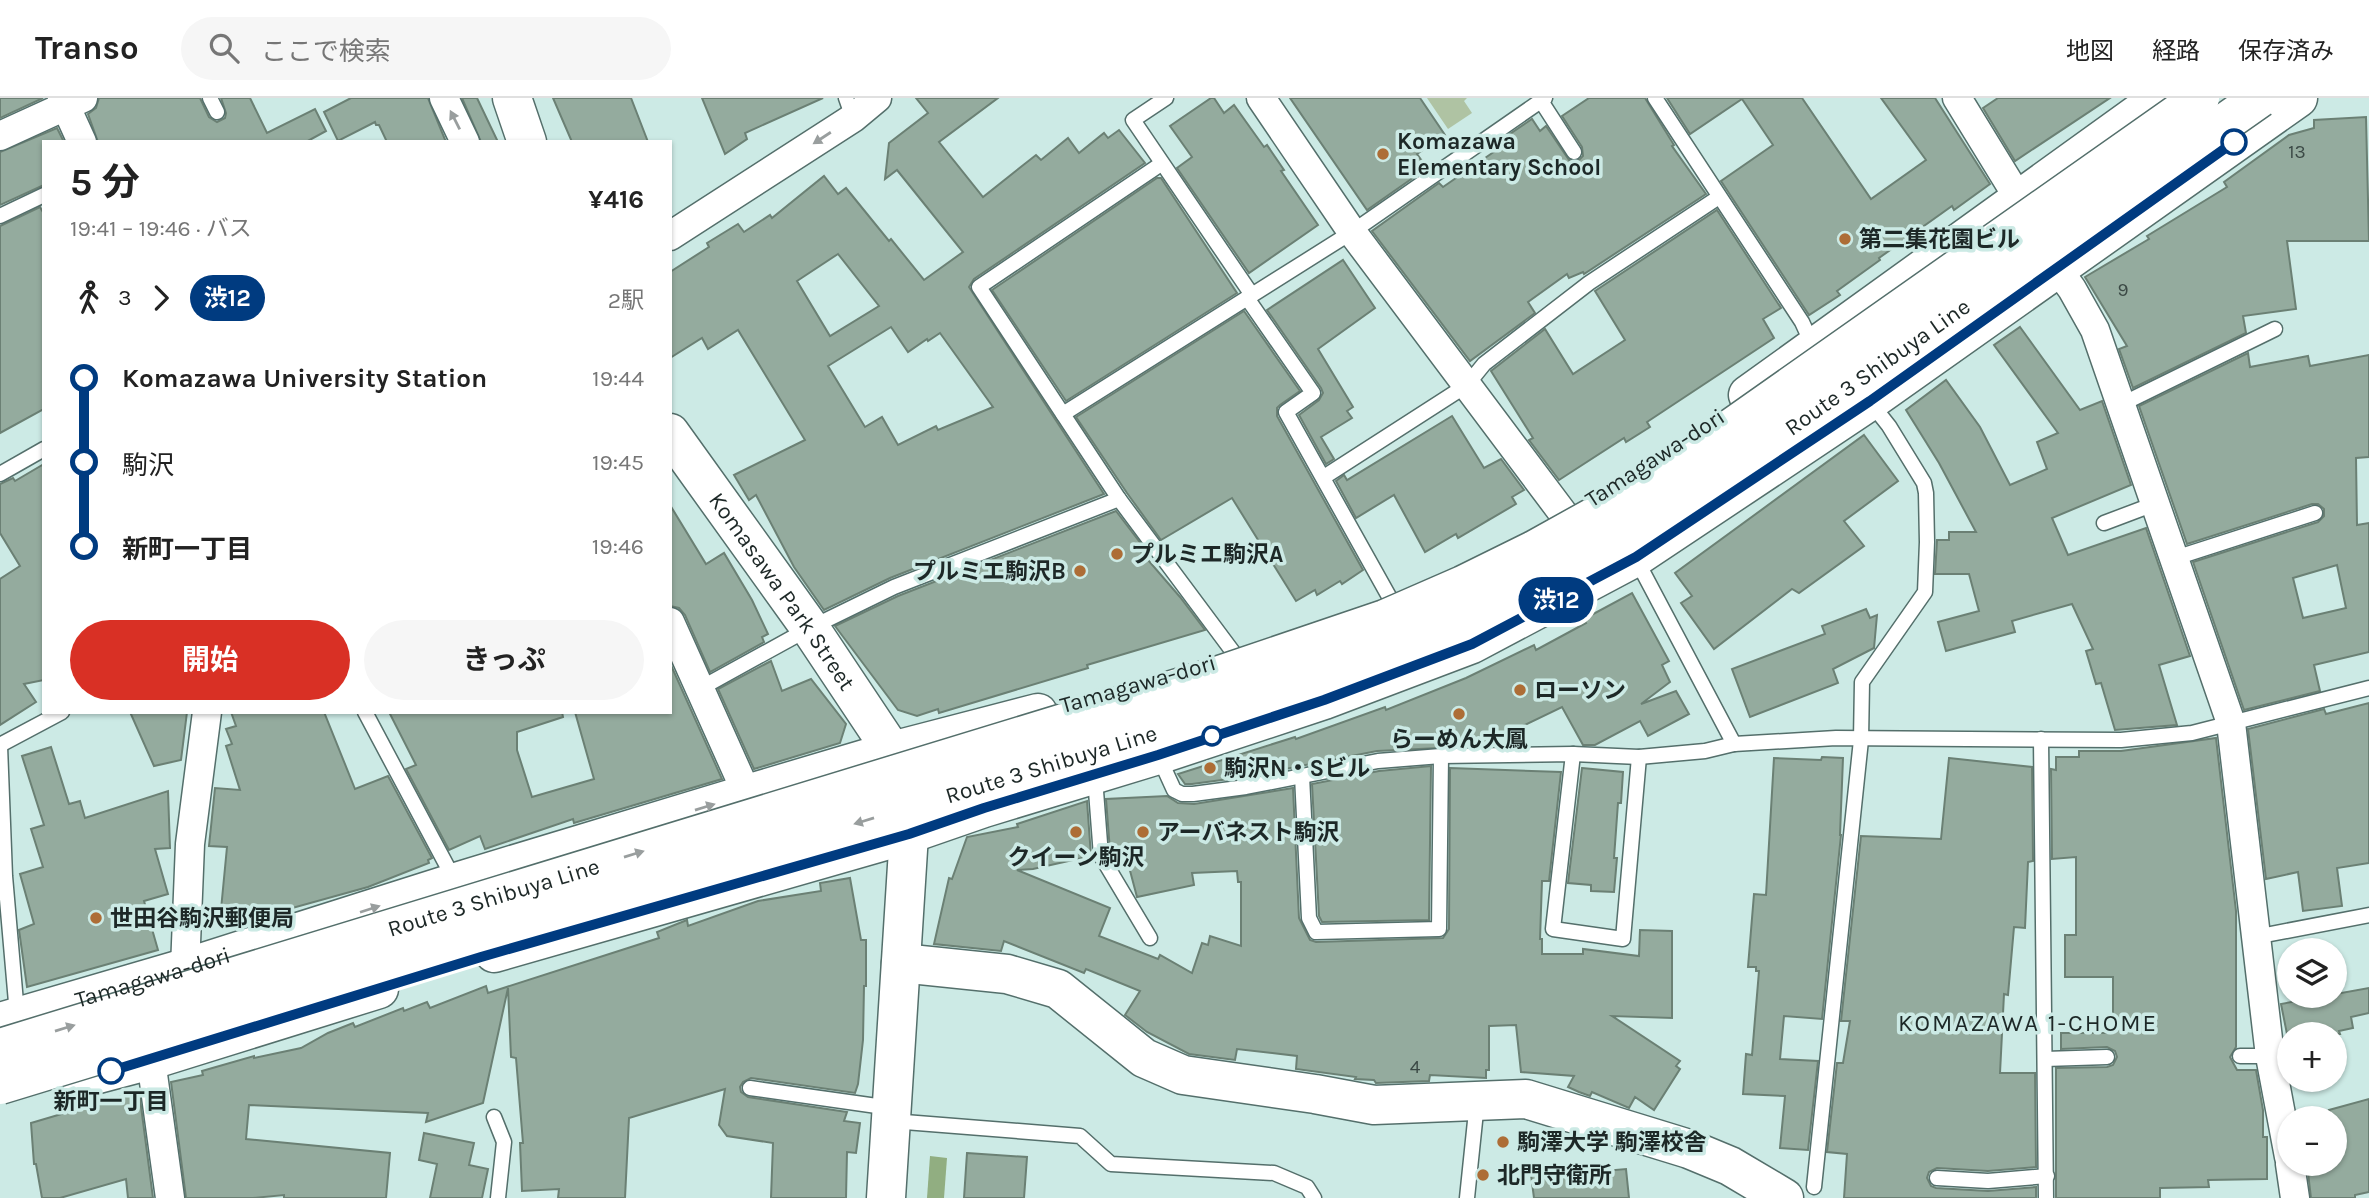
<!DOCTYPE html>
<html lang="ja">
<head>
<meta charset="utf-8">
<style>
  body { margin:0; font-family:Karla,"Noto Sans JP",sans-serif; background:#f6f6f6; color:#222; height:100vh; display:flex; flex-direction:column; font-size:26px; white-space:nowrap }
  * { box-sizing:border-box; margin:0 }
  p { font-size:23px; color:#767676 }
  .icon { flex:none; width:38px; height:38px; fill:none; stroke:currentColor; stroke-width:2; stroke-linecap:round; stroke-linejoin:round }
  .map { position:relative; flex:1; overflow:hidden }
  .panel { position:absolute; left:42px; top:42px; width:630px; height:574px; display:flex; flex-direction:column; background:#fff; border-radius:0px; box-shadow:0 2px 5px #0004 }
  .panel>* { flex:none }
  .badge { padding:0 14px; border-radius:23px; font-size:24px; line-height:46px }
  .tools { position:absolute; left:2277px; top:840px; display:grid; gap:14px }
  .tools a { display:grid; place-items:center; width:70px; height:70px; border-radius:50%; background:#fff; box-shadow:0 2px 5px #0004; font-size:35px }
  .map>.badge { position:absolute; translate:-50% -50%; box-shadow:0 0 0 4px #fff }
  .legs { display:flex; align-items:center; gap:10px; height:77px; padding:0 28px; font-size:23px }
  .legs p { margin-inline-start:auto }
  .summary { display:flex; align-items:center; justify-content:space-between; height:119px; padding:0 28px }
  h1 { font-size:38px; font-weight:700; line-height:52px }
  .action { display:flex; gap:14px; margin-top:auto; padding:14px 28px }
  .action a { flex:1; height:80px; border-radius:42px; background:#d93025; color:#fff; font-size:28px; font-weight:700; line-height:80px; text-align:center }
  .action a+a { background:#f6f6f6; color:#222 }
  ul { padding:0 28px; list-style:none }
  li { display:flex; align-items:center; gap:24px; height:84px; font-size:26px }
  li i { display:grid; place-items:center; width:10px; height:100%; margin:0 9px; background:currentColor }
  li i::after { content:''; width:18px; height:18px; margin:-9px; border:5px solid; border-radius:50%; background:#fff }
  li p { margin-inline-start:auto }
  li:first-child i { background:linear-gradient(#0000 50%,currentColor 0) }
  li:last-child i { background:linear-gradient(currentColor 50%,#0000 0) }
  header { display:flex; align-items:center; gap:42px; box-sizing:border-box; height:98px; padding:0 35px; background:#fff; border-bottom:2px solid #e0e0e0 }
  header strong { font-size:33px }
  nav { display:flex; gap:38px; margin-inline-start:auto; font-size:24px }
  .search { width:490px; height:63px; background:#f6f6f6; display:flex; align-items:center; gap:18px; box-sizing:border-box; padding:0 24px; border-radius:38px; color:#767676; font-size:26px }
  .map>svg:first-child { display:block }
  .green { fill:#afc3a3 }
  .forest { fill:#91ae81 }
  .building { fill:#94ab9e; stroke:#6b8074; stroke-width:2; fill-rule:evenodd }
  .lines { fill:none; stroke-linecap:round; stroke-linejoin:round }
  .lane-casing { stroke:#546f6b; stroke-width:17 }
  .street-casing { stroke:#546f6b; stroke-width:31 }
  .secondary-casing { stroke:#546f6b; stroke-width:41 }
  .highway-casing { stroke:#546f6b; stroke-width:41 }
  .lane { stroke:#fff; stroke-width:14 }
  .street { stroke:#fff; stroke-width:28 }
  .secondary { stroke:#fff; stroke-width:38 }
  .highway { stroke:#fff; stroke-width:38 }
  .highway-bridge-casing { stroke:#546f6b; stroke-width:41; stroke-linecap:butt }
  .highway-bridge { stroke:#fff; stroke-width:38 }
  .oneway { fill:#999e9e }
  .line-1-casing { stroke:#fff; stroke-width:16 }
  .line-1 { stroke:#003b80; stroke-width:10 }
  .stop-1-dot { fill:#fff; stroke:#003b80; stroke-width:3.5 }
  .poi-dot { fill:#ad6d36; stroke:#cceae5; stroke-width:2.5 }
  .labels { text-anchor:middle; dominant-baseline:central; stroke-width:7; stroke-linejoin:round; paint-order:stroke }
  .number-label { font-size:19px; fill:#3b4945 }
  .poi-label { font-size:23px; font-weight:bold; fill:#1d2827; stroke:#cceae5; text-anchor:start }
  .street-label { font-size:23px; fill:#1d2827; stroke:#cceae5 }
  .stop-label { font-size:23px; font-weight:bold; fill:#1d2827; stroke:#cceae5 }
  .neighbourhood-label { font-size:24px; letter-spacing:2px; fill:#1d2827; stroke:#cceae5 }
</style>
</head>
<body>
<header>
<strong>Transo</strong>
<div class="search"><svg class="icon" aria-label="search" viewBox="0 0 24 24"><circle cx="10" cy="10" r="6"/><path d="M15 15l6 6"/></svg>ここで検索</div>
<nav><a>地図</a><a>経路</a><a>保存済み</a></nav>
</header>
<div class="map">
<svg width="2369" height="1100" viewBox="0 0 2369 1100">
  <rect width="100%" height="100%" fill="#cceae5"/>
  <path class="green" d="M1427,0H1467L1464,3L1472,15L1448,31Z"/>
  <path class="forest" d="M930,1058L947,1060L944,1100H927Z"/>
  <g class="building">
    <path d="M0,0H43L0,20Z"/>
    <path d="M99,0H200L209,19L217,24L225,20L226,15L221,0H250L267,35L315,11L326,33L306,44H98L88,16L96,10Z"/>
    <path d="M351,0H428L446,44H387L379,27H376L375,24L338,43L324,14Z"/>
    <path d="M462,0H477L498,44H481Z"/>
    <path d="M553,0H631L648,44H572Z"/>
    <path d="M702,0H823L745,35L747,41L725,56Z"/>
    <path d="M916,0H998L939,44L983,99L1036,57L1041,62L1068,40L1079,55L1104,35L1108,40L1119,32L1145,65L974,181L969,189L1104,396L890,480L824,512L794,469L756,397L749,402L734,377L805,342L738,232L708,251L702,240L670,260V174L709,149L707,145L738,126L744,134L770,117L772,120L824,78L838,96L846,90L889,143L891,141L924,182L963,154L897,72L885,81L889,45L928,15ZM838,156L879,208L830,238L797,183ZM891,229L908,254L927,241L928,243L940,235L993,309L938,332L936,328L898,347L882,319L865,329L828,268Z"/>
    <path d="M1211,0H1214L1224,15L1234,7L1264,49L1267,47L1284,72L1281,73L1318,127L1249,175L1177,70L1192,59L1170,28Z"/>
    <path d="M1290,0H1420L1445,37L1417,56L1427,70L1367,112Z"/>
    <path d="M1589,0H1645L1674,47L1672,48L1706,96L1584,176L1583,174L1569,180L1567,176L1528,204L1535,215L1470,263L1372,133L1439,85L1443,89L1498,51L1495,46L1532,21L1540,33L1546,28L1569,62H1579L1583,58L1582,49L1562,18Z"/>
    <path d="M1667,0H1802L1871,101L1926,62L1881,0H1935L1990,86L1954,112L1952,108L1879,160L1880,162L1837,193L1840,197L1809,217L1721,83L1773,47L1742,1L1690,36Z"/>
    <path d="M1998,0H2110L2015,63L1983,10Z"/>
    <path d="M2366,19L2369,143H2287L2296,211L2243,218L2246,235L2133,290L2119,251L2127,248L2085,179L2149,141L2147,138L2227,89L2224,84L2289,37L2314,30V22Z"/>
    <path d="M57,30L64,44H44V87L0,107V54Z"/>
    <path d="M1157,80H1161L1237,195L1066,303L992,192Z"/>
    <path d="M40,109L44,116V311L0,335V128Z"/>
    <path d="M1717,112L1781,210L1763,221L1774,240L1647,324L1650,329L1626,344L1624,340L1559,382L1529,342L1533,340L1491,273L1545,231L1573,276L1625,242L1595,193Z"/>
    <path d="M1343,162L1375,210L1318,251L1353,309L1347,313L1352,320L1321,339L1334,361L1326,366L1299,317L1319,302L1323,295L1321,290L1267,212Z"/>
    <path d="M1244,213L1300,293L1280,307L1277,310V318L1363,472L1342,486L1340,483L1317,497L1315,492L1296,503L1232,400L1161,442L1127,395L1076,319Z"/>
    <path d="M2020,229L2080,312L2102,303L2131,387L2052,420L2068,457L2146,430L2190,558L2159,567L2177,627L2115,632L2101,585L2096,586L2086,553L2093,551L2072,506L2012,523L2015,534L1946,553L1938,524L1979,513L1969,476H1935L1937,442H1949V434H1976L1939,365L1906,312L1946,282L1980,329L2010,387L2047,371L2037,344L2058,335L1994,247Z"/>
    <path d="M2248,255L2250,269L2308,258L2310,268L2369,257V359L2356,360L2357,427L2369,425V554L2314,567L2320,593L2244,612L2193,464L2318,424L2324,418V411L2318,406H2312L2187,446L2139,308ZM2337,467L2346,510L2303,520L2293,480Z"/>
    <path d="M1452,318L1484,370L1501,361L1524,392L1512,399L1516,406L1458,440L1456,436L1425,454L1394,397L1356,420L1336,383L1344,377L1347,382Z"/>
    <path d="M1864,337L1898,383L1844,423L1864,448L1799,495L1792,491L1714,551L1681,505L1692,498L1675,475Z"/>
    <path d="M44,366V582L24,586L36,604L0,627V481L20,468L0,435V386L13,380L15,383Z"/>
    <path d="M670,407L706,466L724,455L752,502L768,536L762,539L764,544L710,574L685,517L679,510L670,508Z"/>
    <path d="M1116,413L1145,451L1141,454L1180,499L1205,532L1087,567L1088,570L939,615L938,611L917,618L898,612L835,528L898,498Z"/>
    <path d="M1632,495L1669,563L1662,567L1670,584L1641,606L1676,593L1689,616L1648,638L1640,623L1595,647H1583L1562,609L1481,648L1377,653L1244,679L1192,686H1185L1178,676L1295,639L1296,641L1385,609L1386,612L1466,580L1534,547L1536,552L1586,525L1584,521Z"/>
    <path d="M1866,511L1870,520L1877,517L1874,550L1833,571L1838,585L1750,619L1732,571L1825,536L1822,528Z"/>
    <path d="M771,563L782,593L811,581L846,626L840,645L754,671L718,591Z"/>
    <path d="M670,565L722,681L574,725L573,721L485,751L480,738L449,752L406,671L416,667L389,614H562L563,619L517,634V652L532,699L594,681L575,614H670Z"/>
    <path d="M2369,605V765L2337,770L2342,808L2303,813L2298,774L2266,781L2248,631L2324,611L2326,616Z"/>
    <path d="M130,614H187L181,662L154,668Z"/>
    <path d="M231,614H324L355,691L388,678L432,760L428,762L429,765L368,789L256,820L253,825L220,822L227,749L209,748L215,690L240,692L226,648L232,646L226,631L236,628Z"/>
    <path d="M2216,640L2236,813V949L2230,959L2237,972H2256L2263,1012V1039H2267V1081L2208,1082L2209,1089L2160,1090V1100H2056V970L2107,969L2113,967L2117,959L2115,953L2107,949L2061,951V935H2113V879H2065V837H2076V759L2052,761L2051,671L2056,672V659H2079V653H2121Z"/>
    <path d="M51,649L69,706L80,703L85,720L168,693L170,750L155,751L168,796L144,803L158,852L27,889L19,832L34,826L20,776L43,769L31,731L44,727L22,658Z"/>
    <path d="M1822,659L1843,660L1840,737H1841L1822,921L1784,918L1780,961L1818,963L1808,1052L1780,1050L1785,998L1743,996L1746,956L1752,957L1759,873H1756V869H1748L1754,796L1766,797L1774,660L1821,662Z"/>
    <path d="M1949,660L2032,669L2033,763L2028,764L2025,830L2014,829L2008,897L2004,896L2000,975H2035L2036,1069L1988,1073L1937,1070L1929,1074L1927,1080L1931,1088L1936,1090L1988,1093L2036,1089V1100H1844L1847,1056L1827,1054L1837,965H1843L1850,923H1841L1861,738L1941,741Z"/>
    <path d="M1431,668L1429,822L1322,824L1319,818L1312,686L1379,673Z"/>
    <path d="M1450,670L1561,674L1549,783H1542L1540,841H1542V856H1583V851L1639,858L1640,832L1672,833V920L1612,918L1680,963L1676,968L1680,971L1654,1012L1635,999L1629,1010L1592,994L1590,998L1579,994L1568,989L1574,978L1521,974L1516,927L1489,928V972H1486V980L1430,977L1429,983L1376,985L1374,982L1355,981L1356,979L1296,971L1297,958L1237,951L1235,962L1189,956L1147,934L1125,917L1140,893L1086,871L1084,875L1004,843L1001,853L934,846L949,780L952,781L967,739L1018,729L1017,726L1087,703L1091,758L1033,771L1017,772L1110,810L1099,838L1158,861L1160,857L1192,875L1202,845L1208,847L1210,838L1241,848V784H1238L1237,773L1192,775L1194,787L1137,799L1128,765L1119,766L1118,751L1110,753L1106,701L1167,698L1178,705L1194,706L1293,690L1299,820L1310,842L1316,844L1443,840L1449,831Z"/>
    <path d="M1582,670L1623,674L1621,705H1618L1614,760H1617L1614,794L1591,793V787L1568,785Z"/>
    <path d="M850,780L861,842H866V888H864L863,942L858,986L855,995L751,980L743,984L740,989L741,994L748,999L847,1014L844,1023L860,1025L856,1055L847,1054L846,1100H771L773,1045L727,1038L719,1027L725,991L629,1020L625,1100H558L559,1091L522,1093L520,1045H523L516,960L511,959L508,890L483,1005L426,1024L428,1015L249,1007L246,1041L390,1055L386,1100H284V1097L253,1100H186L171,984L203,977L202,973L254,958V960L301,950L328,935L353,925L355,929L403,910L404,913L427,904L430,910L486,888L488,895L659,840L657,834L687,822L688,828L758,803L821,793L820,785Z"/>
    <path d="M2369,890V915L2351,919L2353,930L2339,933L2340,936H2287L2281,906Z"/>
    <path d="M139,993L153,1100H128L126,1081L60,1100H42L36,1066H34L31,1025Z"/>
    <path d="M2369,1001V1094L2355,1097V1100H2311L2307,1066H2334V1057L2342,1055L2334,1030V1020H2332L2329,1012Z"/>
    <path d="M424,1035L474,1045L469,1067L488,1071L482,1100H430L437,1066L419,1062Z"/>
    <path d="M967,1055L1027,1059L1024,1100H964Z"/>
    <path d="M1568,1066L1570,1076L1626,1071L1629,1100H1534L1530,1069Z"/>
  </g>
  <g class="lines">
    <defs>
      <g id="lane">
        <path d="M210,0L217,14"/>
        <path d="M846,0L853,20"/>
        <path d="M1166,0L1133,22L1252,197"/>
        <path d="M1655,0L1802,224L1813,248"/>
        <path d="M1541,3L1574,54"/>
        <path d="M1161,66L979,189L1119,401L1236,558"/>
        <path d="M0,118L44,97"/>
        <path d="M1247,200L1313,295L1286,314L1391,502"/>
        <path d="M2120,307L2275,231"/>
        <path d="M1063,316L1352,134L1545,0"/>
        <path d="M0,376L44,351"/>
        <path d="M1324,379L1467,287L1484,266L1589,185L1719,99"/>
        <path d="M2104,425L2157,405"/>
        <path d="M2175,460L2315,415"/>
        <path d="M1636,461L1734,646"/>
        <path d="M701,590L810,530L894,489L1119,401"/>
        <path d="M365,614L455,783"/>
        <path d="M2041,641L2046,1100"/>
        <path d="M0,647L62,614"/>
        <path d="M0,648L5,778L17,916"/>
        <path d="M1573,656L1553,831L1623,841L1639,659"/>
        <path d="M1158,657L1174,692L1182,696H1193L1246,689L1378,663L1441,658L1573,656L1639,659L1705,653L1734,646L1836,640L2121,642L2192,635L2369,590"/>
        <path d="M1302,678L1309,820L1316,834L1439,831L1441,658"/>
        <path d="M1095,680L1101,758L1150,840"/>
        <path d="M2255,839L2369,817"/>
        <path d="M2240,958H2270"/>
        <path d="M2045,961L2107,959"/>
        <path d="M750,990L891,1010"/>
        <path d="M494,1019L504,1044L498,1100"/>
        <path d="M892,1023L1080,1038L1111,1066L1274,1075L1307,1089L1314,1100"/>
        <path d="M1937,1080L1988,1083L2047,1078"/>
        <path d="M1814,1089L1861,642L1862,584L1925,494L1927,444L1926,395L1924,385L1889,328L1870,304"/>
        <path d="M1467,1100L1477,1004"/>
      </g>
      <g id="street">
        <path d="M62,0L82,44"/>
        <path d="M444,0L465,44"/>
        <path d="M1261,0L1352,134L1565,418"/>
        <path d="M1957,0L2019,101"/>
        <path d="M0,38L83,0"/>
        <path d="M670,138L853,20L877,0"/>
        <path d="M2056,169L2072,191L2095,232L2231,625L2270,958L2289,1059"/>
        <path d="M670,524L747,696"/>
        <path d="M185,870L190,746L207,614"/>
        <path d="M151,962L170,1100"/>
        <path d="M2290,1066L2295,1100"/>
      </g>
      <g id="secondary">
        <path d="M512,0L527,44"/>
        <path id="s1" d="M670,335L810,530L892,653L909,736L886,1100"/>
        <path d="M901,865L1007,876L1058,891L1144,960L1183,977L1315,996L1374,1007L1526,1001L1689,1051L1730,1068L1784,1100"/>
      </g>
      <g id="highway">
        <path d="M1748,297L2160,0"/>
        <path d="M494,855L909,736L984,710L1158,657L1324,602L1472,546L1636,459L1870,303L2298,0"/>
        <path id="s2" d="M0,924L185,870L456,784L747,696L892,653L1038,615"/>
        <path d="M72,983L151,962L379,891"/>
      </g>
    </defs>
    <use href="#lane" class="lane-casing"/>
    <use href="#street" class="street-casing"/>
    <use href="#secondary" class="secondary-casing"/>
    <use href="#highway" class="highway-casing"/>
    <use href="#lane" class="lane"/>
    <use href="#street" class="street"/>
    <use href="#secondary" class="secondary"/>
    <use href="#highway" class="highway"/>
    <defs>
      <g id="highway-bridge">
        <path id="s3" d="M0,950L1214,579L1385,521L1463,487L1534,452L1606,412L1680,366L2200,0"/>
        <path id="s4" d="M0,987L1221,614C1310,585 1400,556 1485,517C1564,481 1638,434 1710,386L2260,0"/>
      </g>
    </defs>
    <use href="#highway-bridge" class="highway-bridge-casing"/>
    <use href="#highway-bridge" class="highway-bridge"/>
  </g>
  <defs><path id="oneway-solid" d="M-6-.8H1V-3.2L6.5 0L1 3.2V.8H-6Z" transform="scale(1.75)"/></defs>
  <g class="oneway">
    <use href="#oneway-solid" transform="translate(455 22) rotate(-117)"/>
    <use href="#oneway-solid" transform="translate(822 40) rotate(147)"/>
    <use href="#oneway-solid" transform="translate(705 709) rotate(-17)"/>
    <use href="#oneway-solid" transform="translate(864 723) rotate(163)"/>
    <use href="#oneway-solid" transform="translate(634 756) rotate(-17)"/>
    <use href="#oneway-solid" transform="translate(370 811) rotate(-18)"/>
    <use href="#oneway-solid" transform="translate(65 930) rotate(-17)"/>
  </g>
  <g class="lines">
    <defs>
      <path id="line-1" d="M111,973L481,859L909,736L984,710L1158,657L1324,602L1472,546L1636,459L1870,303L2234,44"/>
    </defs>
    <use href="#line-1" class="line-1-casing"/>
    <use href="#line-1" class="line-1"/>
  </g>
  <g class="stop-1-dot">
    <circle cx="2234" cy="44" r="12"/>
    <circle cx="1212" cy="638" r="9"/>
    <circle cx="111" cy="973" r="12"/>
  </g>
  <g class="poi-dot">
    <circle cx="1383" cy="56" r="7"/>
    <circle cx="1845" cy="141" r="7"/>
    <circle cx="1117" cy="456" r="7"/>
    <circle cx="1080" cy="473" r="7"/>
    <circle cx="1520" cy="592" r="7"/>
    <circle cx="1459" cy="616" r="7"/>
    <circle cx="1210" cy="670" r="7"/>
    <circle cx="1076" cy="734" r="7"/>
    <circle cx="1143" cy="734" r="7"/>
    <circle cx="96" cy="820" r="7"/>
    <circle cx="1503" cy="1044" r="7"/>
    <circle cx="1483" cy="1077" r="7"/>
  </g>
  <g class="labels">
    <g class="number-label">
      <text x="2297" y="54">13</text>
      <text x="2123" y="192">9</text>
      <text x="1415" y="969">4</text>
    </g>
    <g class="poi-label">
      <text x="1397" y="43">Komazawa<tspan x="1397" dy="26">Elementary School</tspan></text>
      <text x="1859" y="141">第二集花園ビル</text>
      <text x="1131" y="456">プルミエ駒沢A</text>
      <text x="1066" y="473" text-anchor="end">プルミエ駒沢B</text>
      <text x="1534" y="592">ローソン</text>
      <text x="1459" y="641" text-anchor="middle">らーめん大鳳</text>
      <text x="1224" y="670">駒沢N・Sビル</text>
      <text x="1157" y="734">アーバネスト駒沢</text>
      <text x="1076" y="759" text-anchor="middle">クイーン駒沢</text>
      <text x="110" y="820">世田谷駒沢郵便局</text>
      <text x="1517" y="1044">駒澤大学 駒澤校舎</text>
      <text x="1497" y="1077">北門守衛所</text>
    </g>
    <g class="street-label">
      <text stroke="none"><textPath href="#s4" startOffset="2023">Route 3 Shibuya Line</textPath></text>
      <text transform="translate(1655 360) rotate(-33)">Tamagawa-dori</text>
      <text stroke="none"><textPath href="#s1" startOffset="194">Komasawa Park Street</textPath></text>
      <text transform="translate(1138 586) rotate(-16)">Tamagawa-dori</text>
      <text stroke="none"><textPath href="#s4" startOffset="1099">Route 3 Shibuya Line</textPath></text>
      <text stroke="none"><textPath href="#s3" startOffset="516">Route 3 Shibuya Line</textPath></text>
      <text stroke="none"><textPath href="#s2" startOffset="159">Tamagawa-dori</textPath></text>
    </g>
    <g class="stop-label">
      <text x="111" y="1003">新町一丁目</text>
    </g>
    <g class="neighbourhood-label">
      <text x="2028" y="925">KOMAZAWA 1-CHOME</text>
    </g>
  </g>
</svg>
<div class="tools">
<a><svg class="icon" aria-label="layers" viewBox="0 0 24 24"><path d="M12 4l9 5-9 5-9-5zM3 14l9 5 9-5"/></svg></a>
<a>+</a>
<a>−</a>
</div>
<b class="badge" style="left:1556px;top:502px;background:#003b80;color:#fff">渋12</b>
<section class="panel">
<div class="summary"><div><h1>5 分</h1><p>19:41 – 19:46 · バス</p></div><b>¥416</b></div>
<div class="legs"><svg class="icon" aria-label="walk" viewBox="0 0 24 24"><circle cx="13" cy="4" r="2"/><path d="M13 8l-2 6 4 7M11 14l-3 7M7 12l3-4h3l4 4"/></svg>3<svg class="icon" aria-label="forward" viewBox="0 0 24 24"><path d="M9 5l7 7-7 7"/></svg><b class="badge" style="background:#003b80;color:#fff">渋12</b><p>2駅</p></div>
<ul>
<li><i style="color:#003b80"></i><b>Komazawa University Station</b><p>19:44</p></li>
<li><i style="color:#003b80"></i><span>駒沢</span><p>19:45</p></li>
<li><i style="color:#003b80"></i><b>新町一丁目</b><p>19:46</p></li>
</ul>
<div class="action"><a>開始</a><a>きっぷ</a></div>
</section>
</div>
</body>
</html>
